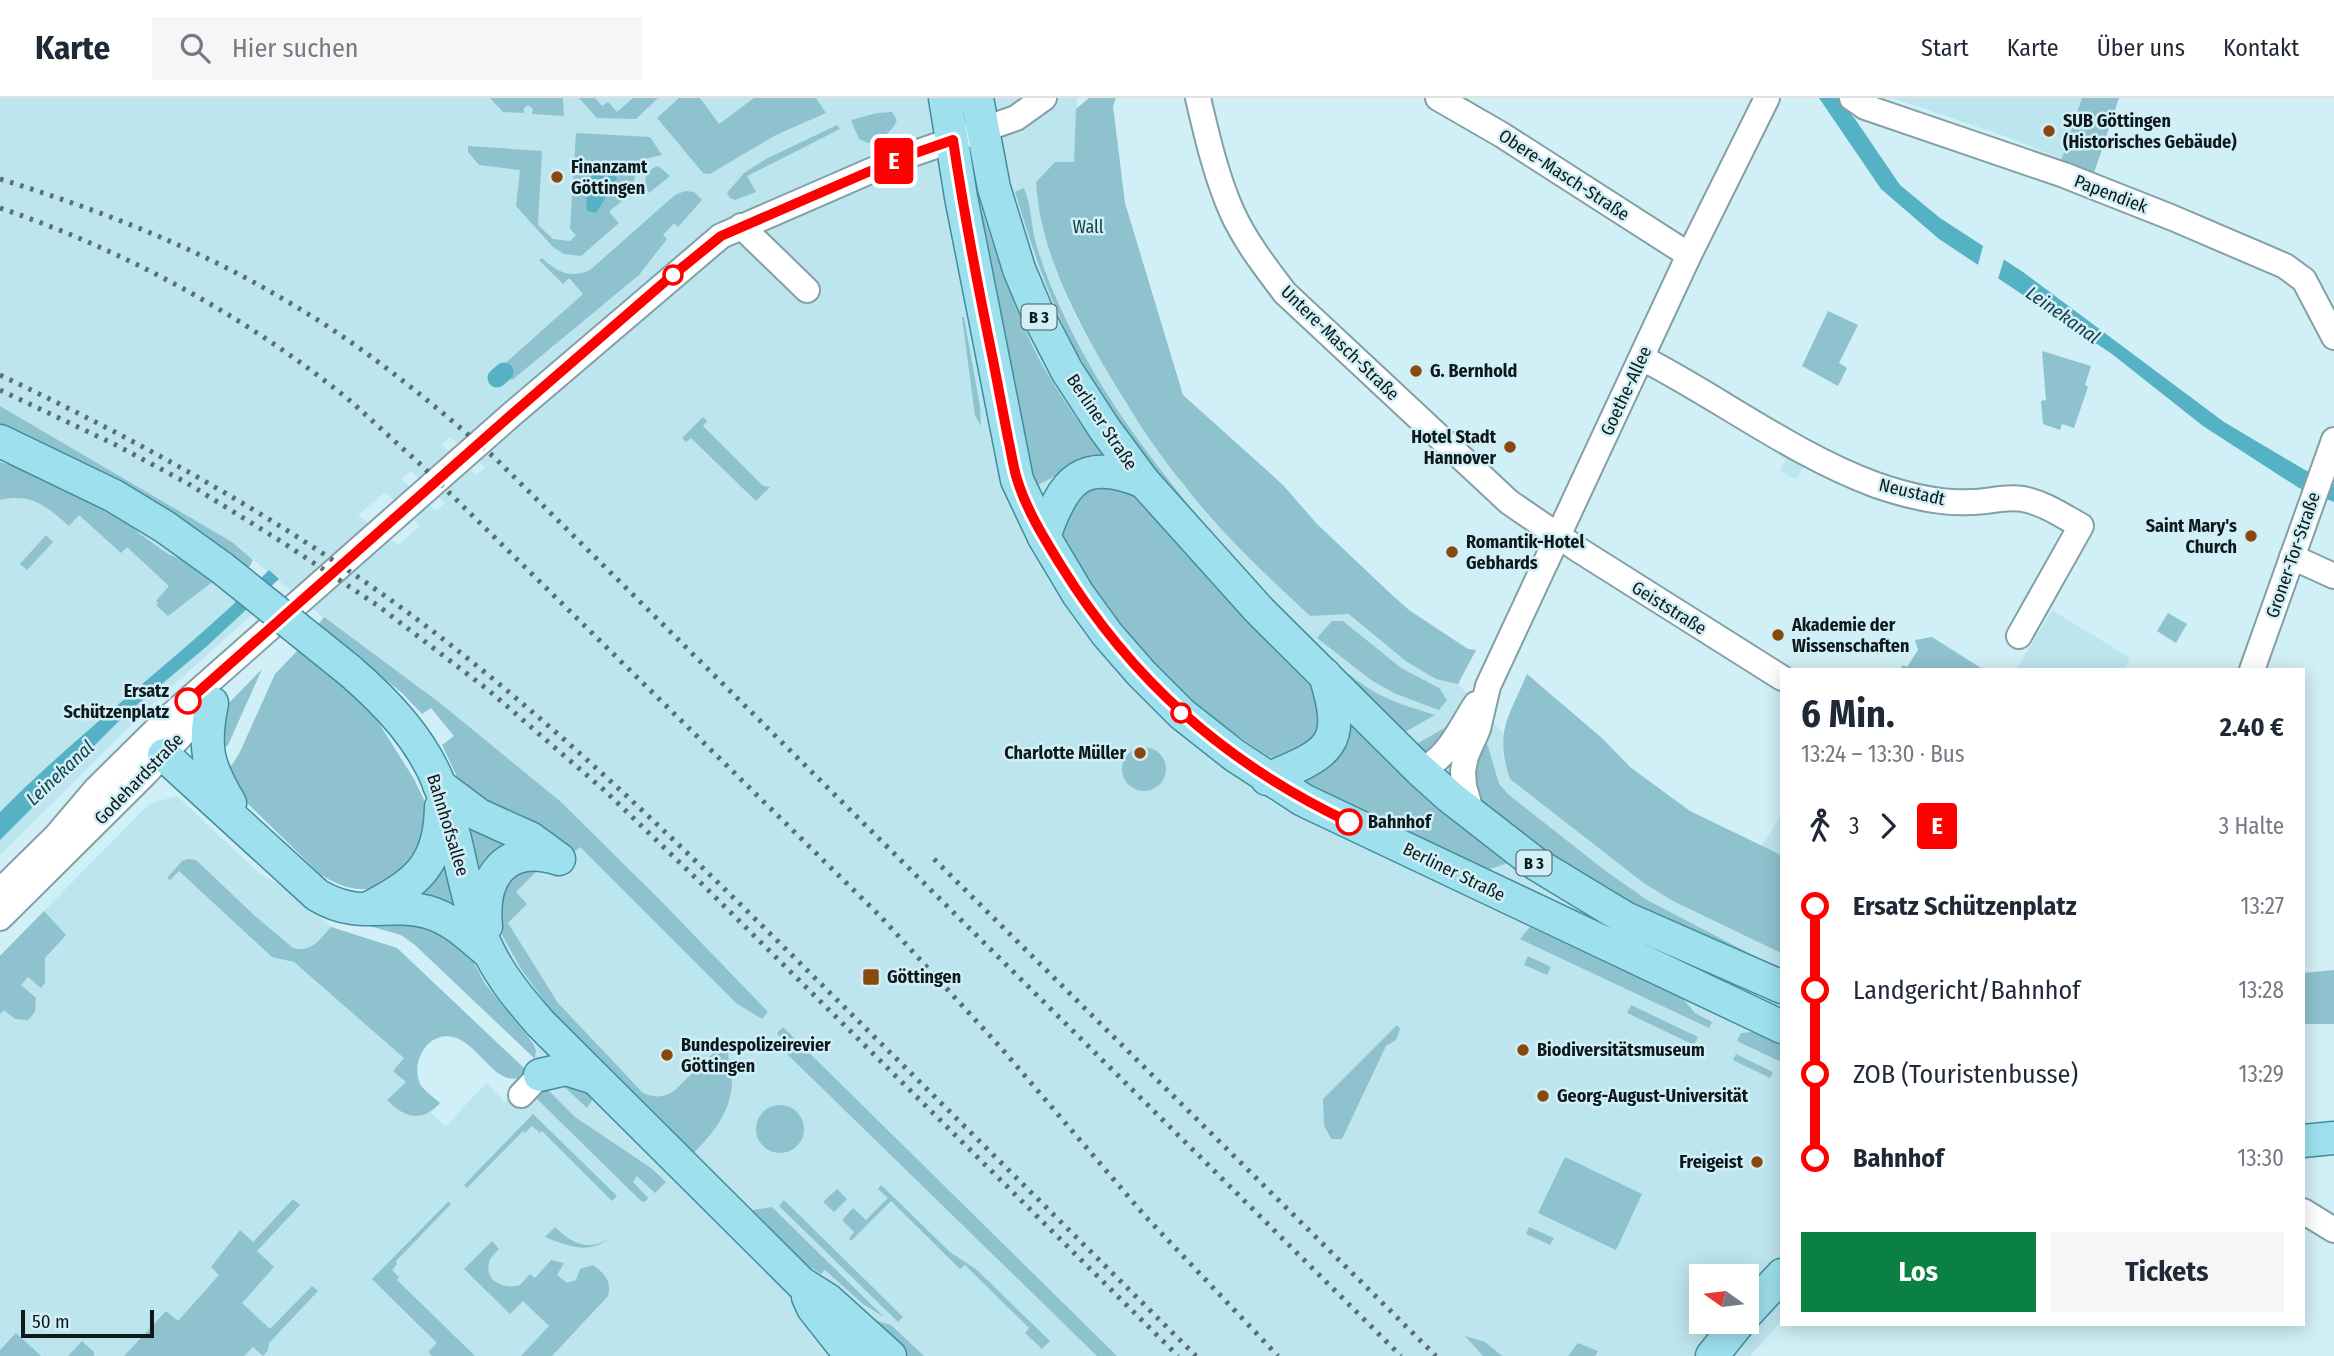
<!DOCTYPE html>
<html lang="de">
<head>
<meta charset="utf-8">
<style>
  body { margin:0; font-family:"Fira Sans Condensed",sans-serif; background:#f6f6f7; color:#1f2937; height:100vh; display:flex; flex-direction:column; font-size:26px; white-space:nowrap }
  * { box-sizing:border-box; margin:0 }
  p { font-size:23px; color:#747a83 }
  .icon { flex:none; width:38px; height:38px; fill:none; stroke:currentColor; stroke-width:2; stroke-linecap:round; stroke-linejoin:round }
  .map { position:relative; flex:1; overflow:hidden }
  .panel { position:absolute; left:1780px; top:570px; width:525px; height:658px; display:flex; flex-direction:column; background:#fff; border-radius:0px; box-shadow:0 4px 18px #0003 }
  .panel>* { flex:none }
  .badge { padding:0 14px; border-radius:5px; font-size:24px; line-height:46px }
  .needle { width:46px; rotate:284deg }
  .tools { position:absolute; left:1689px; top:1166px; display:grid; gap:14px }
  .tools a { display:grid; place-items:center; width:70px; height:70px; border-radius:0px; background:#fff; box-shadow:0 4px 18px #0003; font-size:35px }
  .scale { position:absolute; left:21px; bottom:18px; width:133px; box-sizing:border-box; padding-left:7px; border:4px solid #0e191c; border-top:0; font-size:19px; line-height:24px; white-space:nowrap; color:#0e191c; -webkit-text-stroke:5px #d1eff6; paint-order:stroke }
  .map>.badge { position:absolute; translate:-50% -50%; box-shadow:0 0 0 4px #fff }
  .legs { display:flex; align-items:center; gap:10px; height:77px; padding:0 21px; font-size:23px }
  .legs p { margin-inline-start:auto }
  .head { display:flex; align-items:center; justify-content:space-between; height:119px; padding:0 21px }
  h1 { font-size:38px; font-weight:700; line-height:52px }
  .button { display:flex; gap:14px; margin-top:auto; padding:14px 21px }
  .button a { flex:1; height:80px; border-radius:0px; background:#0b8043; color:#fff; font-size:28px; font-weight:700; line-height:80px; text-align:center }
  .button a+a { background:#f6f6f7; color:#1f2937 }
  ul { padding:0 21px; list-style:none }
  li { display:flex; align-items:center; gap:24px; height:84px; font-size:26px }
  li i { display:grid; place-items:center; width:10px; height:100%; margin:0 9px; background:currentColor }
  li i::after { content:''; width:18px; height:18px; margin:-9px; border:5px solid; border-radius:50%; background:#fff }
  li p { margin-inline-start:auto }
  li:first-child i { background:linear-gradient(#0000 50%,currentColor 0) }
  li:last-child i { background:linear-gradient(currentColor 50%,#0000 0) }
  header { display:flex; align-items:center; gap:42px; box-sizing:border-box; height:98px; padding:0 35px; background:#fff; border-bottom:2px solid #e0e1e3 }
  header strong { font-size:33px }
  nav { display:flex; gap:38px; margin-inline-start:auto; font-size:24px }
  .search { width:490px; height:63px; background:#f6f6f7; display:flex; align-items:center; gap:18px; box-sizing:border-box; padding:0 24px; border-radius:0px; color:#747a83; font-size:26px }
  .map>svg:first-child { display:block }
  .built { fill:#bde5ee; fill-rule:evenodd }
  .green { fill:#8ec2ce }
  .water { fill:#55b2c5 }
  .pier { fill:#d1eff6 }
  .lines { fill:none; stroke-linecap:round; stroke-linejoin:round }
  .canal { stroke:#55b2c5; stroke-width:19 }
  .minor-casing { stroke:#83a0a6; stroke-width:28 }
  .major-casing { stroke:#428d9d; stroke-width:35 }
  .minor { stroke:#fff; stroke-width:24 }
  .major { stroke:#9ee0ee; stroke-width:32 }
  .rail { stroke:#5b6e72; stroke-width:5; stroke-dasharray:3.5 7; stroke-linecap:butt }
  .major-bridge-casing { stroke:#428d9d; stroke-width:35; stroke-linecap:butt }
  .major-bridge { stroke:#9ee0ee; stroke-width:32 }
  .line-1-casing { stroke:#fff; stroke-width:16 }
  .line-1 { stroke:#f00; stroke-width:10 }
  .poi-dot { fill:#88480e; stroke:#d1eff6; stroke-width:2.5 }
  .stop-1-dot { fill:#fff; stroke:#f00; stroke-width:3.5 }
  .labels { text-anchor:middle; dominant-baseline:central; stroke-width:5; stroke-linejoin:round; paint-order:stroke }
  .shield { fill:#d1eff6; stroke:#48595d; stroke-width:2 }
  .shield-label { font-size:16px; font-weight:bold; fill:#0e191c }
  .poi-label { font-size:18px; font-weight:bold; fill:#0e191c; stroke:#d1eff6; text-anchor:start }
  .street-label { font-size:18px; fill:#0e191c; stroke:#d1eff6 }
  .park-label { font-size:18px; fill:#164149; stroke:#d1eff6 }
  .stop-label { font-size:18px; font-weight:bold; fill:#0e191c; stroke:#d1eff6; text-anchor:end }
  .water-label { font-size:19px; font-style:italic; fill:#17424a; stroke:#d1eff6 }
</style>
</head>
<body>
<header>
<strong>Karte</strong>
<div class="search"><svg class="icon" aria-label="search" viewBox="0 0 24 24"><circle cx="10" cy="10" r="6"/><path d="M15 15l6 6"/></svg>Hier suchen</div>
<nav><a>Start</a><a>Karte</a><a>Über uns</a><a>Kontakt</a></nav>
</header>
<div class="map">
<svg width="2334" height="1258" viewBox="0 0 2334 1258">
  <rect width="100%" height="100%" fill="#d1eff6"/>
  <g class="built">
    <path d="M0,0H1077L1075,64L1036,84L1044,134L1056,173L1075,218L1125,305L1185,389L1407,564L1436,581L1458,586L1503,635V658L1511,681L1645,786L1673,803L1781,855V1223L1750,1258H0V858L149,706L177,698L259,775L284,789L331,829L397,850L529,974L535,961L536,952L500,833L508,775L449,623L232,444L0,308ZM450,339L485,369V370L476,377L442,347ZM411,373L445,405L436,413L401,381ZM385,394L420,428L398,447L358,417ZM447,938L464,943L499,976L507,980L514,981L527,978L505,1004L486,985L446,1028L431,1015L440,1005L421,988L417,975V964L425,949L434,942ZM1701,1178H1746V1223H1701Z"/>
    <path d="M1893,0H2119L2094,75L2013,41Z"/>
    <path d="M1789,356L1805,366L1796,382L1780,372Z"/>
    <path d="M0,364L112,408L255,514L152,606L0,757Z"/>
    <path d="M2052,512L2130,560L2124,570L2127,572H2016Z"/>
    <path d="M1781,717V757L1762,748Z"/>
  </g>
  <g class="green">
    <path d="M490,0H563L564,18L532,16L533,11L528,7L524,10V15L503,14Z"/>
    <path d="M579,0H595L602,8L608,4L617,14L633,0H658L636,21L597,20Z"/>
    <path d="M679,0H700L719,26L754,0H816L826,15L776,37L710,76L703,75L657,20Z"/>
    <path d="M1089,0H1116L1113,8L1125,105L1183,297L1283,387L1317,426L1391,496L1409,512L1468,551L1476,552L1458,586L1436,581L1407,564L1348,516L1310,518C1265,476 1221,435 1184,387C1152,348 1126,306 1101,263C1069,207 1040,148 1036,84L1055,64H1074L1076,11Z"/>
    <path d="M2082,0H2119L2094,75L2061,63Z"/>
    <path d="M892,14L897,22C892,35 880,41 868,45L859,41L851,22L877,15Z"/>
    <path d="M837,27L840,31L747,78L756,94L735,102L730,100L727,95L744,75L766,61Z"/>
    <path d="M576,35L650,39L662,57C626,64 642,70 630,94C626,101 615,108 609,114L619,125L581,158L564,156L553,149L516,108L520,72L479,67L468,54V48L542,53L538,127L553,141L570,143L576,137L570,131Z"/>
    <path d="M658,68L670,78L649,95C642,83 645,73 658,68Z"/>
    <path d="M1024,90C1031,107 1031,125 1035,142C1043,171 1055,199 1068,226C1111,315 1173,390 1237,464C1276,508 1321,560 1371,592C1391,604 1413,610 1435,617L1398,638C1347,584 1295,530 1245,475C1190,415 1137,354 1094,284C1057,225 1035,160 1015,94Z"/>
    <path d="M685,93L694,94L702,102L678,129L674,125L663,137L667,141L639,177L512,282L500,270L583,196L569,180L563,186L539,162L542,160C556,174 572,181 590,172L675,97Z"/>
    <path d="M979,103C994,151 1010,199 1031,245C1050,285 1078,323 1104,358L1061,375L1032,390L974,105Z"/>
    <path d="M1828,213L1858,227L1839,265L1847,270L1838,288L1802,268Z"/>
    <path d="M962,219H964L980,309L981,328L975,318Z"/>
    <path d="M2042,253L2091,268L2085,287L2088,289L2074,330L2062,326L2060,332L2043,326L2041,303L2046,302Z"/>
    <path d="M0,308L232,444L253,462L247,473L0,333Z"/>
    <path d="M703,319L707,323L703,328L763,388L770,389L756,403L691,340L686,344L682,340Z"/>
    <path d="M0,364L30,373L112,408L140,436L168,456L201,470L215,482L168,518L156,507L158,505L156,503L169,488L127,449L121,455L79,417L69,428C46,408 32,395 0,402Z"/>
    <path d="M1097,387L1131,395L1304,580C1322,603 1324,620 1313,647L1277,660L1268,658L1188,604L1130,551L1064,444L1061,432L1071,402Z"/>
    <path d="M46,437L53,444L27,472L20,466Z"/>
    <path d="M2168,515L2187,526L2176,545L2157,533Z"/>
    <path d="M324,519L440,605L561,704L662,804L768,914L762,921L736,905L580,749L570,758L508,720L459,683L442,647L454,638L431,610L422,616L402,595L339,544L365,603L414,681L425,704L426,713L419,759C408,768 396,782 384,787C361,797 338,788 320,776L242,700L223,670L232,667L240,654L275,576L300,550Z"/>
    <path d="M1332,523H1343L1401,570L1439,590L1447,602L1439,612L1396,596L1371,582L1317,540Z"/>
    <path d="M1932,539L1984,572L1900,571L1903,567L1907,569L1918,552L1915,542Z"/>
    <path d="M262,571L228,647L222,652L216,641L226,608Z"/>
    <path d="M1527,576L1603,641L1630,669L1690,713L1781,757V855L1673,803L1645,786L1510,681C1494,634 1509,619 1527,576Z"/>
    <path d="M1348,615L1514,763L1478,775L1300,687L1301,680Z"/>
    <path d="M1446,629H1454L1425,657L1410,650Z"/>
    <path d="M1482,641L1488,648L1499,686L1509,697L1603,771L1647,802L1764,863V867L1657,826L1482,712L1474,696L1472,663Z"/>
    <circle cx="1144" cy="671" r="22"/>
    <path d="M456,704L530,742L483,794Z"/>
    <path d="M439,744L464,814L397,798Z"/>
    <path d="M188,761L196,762L255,818L293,850C312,855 320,841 331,829L397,850L529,975C496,999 480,940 448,938C425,937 411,966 420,986C424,993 433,999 440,1005C421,1025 405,1020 387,1002L406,984L393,973L404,960L294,864L272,859L179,773L170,782L167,780L182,763Z"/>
    <path d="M545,765L516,794L527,806L508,825L558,905L643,995C656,1000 664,1000 675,992L727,942L730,946C725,957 731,968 732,979C733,1013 713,1035 691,1058L569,937L521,871L500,833L502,782Z"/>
    <path d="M44,813L66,837L45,860V885L41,890L28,879L21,887L36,900L35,914L28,922L15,921L4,912L0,916V858Z"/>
    <path d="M410,821L463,845L486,887L533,945L536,952L535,961L415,847L401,837L359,825Z"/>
    <path d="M1530,829L1683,901L1695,915L1712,924L1709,930L1520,841Z"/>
    <path d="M1528,858L1551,869L1547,877L1524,867Z"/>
    <path d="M2334,872V926H2303V875Z"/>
    <path d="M1631,907L1698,939L1694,947L1627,915Z"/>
    <path d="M1397,927L1400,931L1396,942L1386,948L1342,1041H1331L1324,1027L1323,1001Z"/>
    <path d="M783,929L1117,1258H1097L787,956L784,943L777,935Z"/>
    <path d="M1753,934L1781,947V964L1737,943L1741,935Z"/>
    <path d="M1736,956L1773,974L1770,980L1733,962Z"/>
    <path d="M556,981L577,982L593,1001L587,1010Z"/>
    <path d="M544,988L575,1019L651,1070L666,1084L655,1095L637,1078L633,1084L648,1100L645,1104L641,1103L534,998Z"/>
    <circle cx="780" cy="1031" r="24"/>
    <path d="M533,1016L617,1098L612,1103L542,1033L540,1035L532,1028L525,1035L523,1033L467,1090L464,1087Z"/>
    <path d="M1565,1059L1642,1096L1616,1152L1538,1115Z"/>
    <path d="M881,1087L950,1154L977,1172L1050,1243L1042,1251L1025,1235L1029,1230L965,1167L960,1171L891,1103L851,1143L849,1141L854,1134L842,1122L853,1110L866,1122L888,1100L878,1091Z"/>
    <path d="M837,1091L847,1101L834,1114L823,1104Z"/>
    <path d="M293,1101L300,1107L257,1153L274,1169L242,1205L270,1231L312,1188L318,1193L269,1245L268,1252L263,1258L253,1249L244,1258H124L166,1213L178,1223L219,1177L211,1169L240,1132L253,1144Z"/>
    <path d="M784,1102L903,1219L898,1224L779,1108Z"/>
    <path d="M448,1104L451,1106L396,1163L397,1166L392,1172L399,1179L397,1182L475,1258H432L428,1254L437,1245L372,1181Z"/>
    <path d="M772,1109L884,1219L863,1206L825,1172L821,1176L791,1157L749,1115L753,1112Z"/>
    <path d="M555,1129C574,1148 591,1154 615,1137C589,1157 574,1150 545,1139Z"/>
    <path d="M1529,1129L1554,1140L1550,1147L1526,1136Z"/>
    <path d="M492,1143L499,1151C496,1155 490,1159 489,1165C484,1184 506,1192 520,1187L530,1176L535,1180L551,1162L564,1165L557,1177L567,1185L576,1182L580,1171L593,1167C605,1176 612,1183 608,1198L552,1258H521L549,1228L523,1203L510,1216L464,1171Z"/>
    <path d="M862,1212L877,1223L891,1227L924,1258H903Z"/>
    <path d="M16,1235L41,1258H0V1252Z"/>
    <path d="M1465,1238L1485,1244L1502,1258H1483Z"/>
    <path d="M82,1243L94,1254V1258H68Z"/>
    <path d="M1578,1245L1598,1253L1595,1258H1568Z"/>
  </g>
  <g class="water">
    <path d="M1819,0H1837L1855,21L1900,87L1940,120L2023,174L2224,324L2305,372L2334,386V404L2299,390L2203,328L2112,256L1939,141L1881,91Z"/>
    <path d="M602,64L608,65L617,81L596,115L587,113C585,98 588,73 602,64Z"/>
    <path d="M269,472L279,481L206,549L126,616L0,742V714C85,628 183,558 269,472Z"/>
  </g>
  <path class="pier" d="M1983,148L2004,161L1998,181L1978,167Z"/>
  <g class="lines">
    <path class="canal" d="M497,280L504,274"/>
    <defs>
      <g id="minor">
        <path d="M1198,0C1207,38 1216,78 1232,114C1245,143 1266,170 1285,195L1509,404L1579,452L1782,580"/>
        <path d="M1438,0L1502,37L1689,157"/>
        <path d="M1852,0L1865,9L2064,77L2173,120L2285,168L2304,182L2334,239"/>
        <path d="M741,128L807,192"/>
        <path d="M1642,260C1720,300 1794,357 1876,387C1905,397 1940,406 1970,404C1989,404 2005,398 2023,401C2044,405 2063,418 2081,428L2019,538"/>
        <path d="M2292,459L2334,478"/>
        <path d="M2252,572L2334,342"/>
        <path d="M1420,672C1448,661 1460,630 1476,606"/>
        <path d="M1472,716L1464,688L1463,673L1466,658L1478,631L1488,588L1689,157L1767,0"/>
        <path d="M0,793L56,738L96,691L169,619L511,317L721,138L898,61L1016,20L1044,0"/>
        <path d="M0,820L145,676L214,603"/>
        <path d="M521,997L540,977"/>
        <path d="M2303,1113L2334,1132"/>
      </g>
      <g id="major">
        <path d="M945,0L961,99L1017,382L1044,439L1078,496L1107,536L1141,575L1182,616L1234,657L1303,702L1782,929"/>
        <path d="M977,0L994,90L1019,171L1039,219L1067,273L1104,330L1144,384L1260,513L1420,672L1450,699L1536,766L1625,820L1782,889"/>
        <path d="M0,343L114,398L165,429L222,470"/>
        <path d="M1044,439C1063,383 1081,358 1144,384"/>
        <path d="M349,572C386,604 422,641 440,688C460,743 463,804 490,856C503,882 521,903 540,925L801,1185L828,1202L890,1258"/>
        <path d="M212,605C203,649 207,667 230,705"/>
        <path d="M164,657L317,797C360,823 387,803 428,814C452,821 469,838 487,853"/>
        <path d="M1267,681C1331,655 1347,647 1325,577"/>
        <path d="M439,687L479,717L530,740L556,759"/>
        <path d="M369,810C416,785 440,768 441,709"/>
        <path d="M486,828C481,778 506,744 559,761"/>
        <path d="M540,977L566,971L595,980"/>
        <path d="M2303,1043L2334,1040"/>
        <path d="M808,1199L813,1210L851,1258"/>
        <path d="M1746,1216L1782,1177"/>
        <path d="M1712,1258L1740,1223"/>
      </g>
    </defs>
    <use href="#minor" class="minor-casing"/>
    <use href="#major" class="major-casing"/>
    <use href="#minor" class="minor"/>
    <use href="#major" class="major"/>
    <g class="rail">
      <path d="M0,81C99,112 194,148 283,201C360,245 429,302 495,360L1401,1258"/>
      <path d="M0,110C126,153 244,217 348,301C372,322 395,344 419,365L881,819L1002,951L1145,1118L1278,1258"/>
      <path d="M0,277C156,351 306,435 443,541C577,645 698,764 818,883C944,1008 1070,1133 1196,1258"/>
      <path d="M0,292L116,347L187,385L282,444L377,507L487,591L604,692L700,784L1178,1258"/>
      <path d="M934,761L1436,1258"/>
    </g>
    <defs>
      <path id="major-bridge" d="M222,470L349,572"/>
    </defs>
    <use href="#major-bridge" class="major-bridge-casing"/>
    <use href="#major-bridge" class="major-bridge"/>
  </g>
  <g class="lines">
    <defs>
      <path id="line-1" d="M188,603L511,317L668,181L721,138L898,61L953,42C964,116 978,189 993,262C998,288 1003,314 1008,340C1011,353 1013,368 1017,381C1026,411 1044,440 1060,466C1132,583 1225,665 1349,724"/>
    </defs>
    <use href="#line-1" class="line-1-casing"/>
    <use href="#line-1" class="line-1"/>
  </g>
  <g class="poi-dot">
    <circle cx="2049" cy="33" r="7"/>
    <circle cx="557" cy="79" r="7"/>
    <circle cx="1416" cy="273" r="7"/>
    <circle cx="1510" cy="349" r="7"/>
    <circle cx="2251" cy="438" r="7"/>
    <circle cx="1452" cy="454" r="7"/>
    <circle cx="1778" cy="537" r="7"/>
    <circle cx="1140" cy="655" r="7"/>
    <rect x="862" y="870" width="18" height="18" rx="3.5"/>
    <circle cx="1523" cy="952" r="7"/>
    <circle cx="667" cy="957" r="7"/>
    <circle cx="1543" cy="998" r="7"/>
    <circle cx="1757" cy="1064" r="7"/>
  </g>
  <g class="stop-1-dot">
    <circle cx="673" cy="177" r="9"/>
    <circle cx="188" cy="603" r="12"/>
    <circle cx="1181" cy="615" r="9"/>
    <circle cx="1349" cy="724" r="12"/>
  </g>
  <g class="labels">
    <g class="shield">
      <rect x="1021.5" y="206.5" width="35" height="25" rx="5"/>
      <rect x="1516.5" y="752.5" width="35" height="25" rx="5"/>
    </g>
    <g class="shield-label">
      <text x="1039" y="219">B 3</text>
      <text x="1534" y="765">B 3</text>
    </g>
    <g class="poi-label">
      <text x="2063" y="23">SUB Göttingen<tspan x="2063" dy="21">(Historisches Gebäude)</tspan></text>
      <text x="571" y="69">Finanzamt<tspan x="571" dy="21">Göttingen</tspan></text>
      <text x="1430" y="273">G. Bernhold</text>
      <text x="1496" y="339" text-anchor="end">Hotel Stadt<tspan x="1496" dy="21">Hannover</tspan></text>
      <text x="2237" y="428" text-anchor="end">Saint Mary's<tspan x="2237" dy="21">Church</tspan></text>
      <text x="1466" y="444">Romantik-Hotel<tspan x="1466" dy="21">Gebhards</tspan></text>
      <text x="1792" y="527">Akademie der<tspan x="1792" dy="21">Wissenschaften</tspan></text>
      <text x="1126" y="655" text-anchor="end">Charlotte Müller</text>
      <text x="887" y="879">Göttingen</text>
      <text x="681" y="947">Bundespolizeirevier<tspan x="681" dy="21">Göttingen</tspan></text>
      <text x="1537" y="952">Biodiversitätsmuseum</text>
      <text x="1557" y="998">Georg-August-Universität</text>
      <text x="1743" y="1064" text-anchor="end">Freigeist</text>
    </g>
    <g class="street-label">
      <text transform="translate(1564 77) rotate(33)">Obere-Masch-Straße</text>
      <text transform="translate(2111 96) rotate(21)">Papendiek</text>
      <text transform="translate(1340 245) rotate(44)">Untere-Masch-Straße</text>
      <text transform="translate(1626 293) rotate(-65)">Goethe-Allee</text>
      <text transform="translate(1102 324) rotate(56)">Berliner Straße</text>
      <text transform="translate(1912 394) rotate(13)">Neustadt</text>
      <text transform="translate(2293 457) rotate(-71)">Groner-Tor-Straße</text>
      <text transform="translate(1669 510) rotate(32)">Geiststraße</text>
      <text transform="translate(139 681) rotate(-46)">Godehardstraße</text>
      <text transform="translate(448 727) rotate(73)">Bahnhofsallee</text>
      <text transform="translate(1454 774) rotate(26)">Berliner Straße</text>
    </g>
    <g class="park-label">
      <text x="1088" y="129">Wall</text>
    </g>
    <g class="stop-label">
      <text x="169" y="593">Ersatz<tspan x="169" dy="21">Schützenplatz</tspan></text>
      <text x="1368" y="724" text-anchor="start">Bahnhof</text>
    </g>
    <g class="water-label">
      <text transform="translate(2063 217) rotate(35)">Leinekanal</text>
      <text transform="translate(60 675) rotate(-43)">Leinekanal</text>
    </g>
  </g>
</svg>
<div class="tools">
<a><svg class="needle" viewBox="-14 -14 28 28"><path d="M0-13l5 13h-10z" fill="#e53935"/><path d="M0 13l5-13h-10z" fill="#747a83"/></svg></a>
</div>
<div class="scale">50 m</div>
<b class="badge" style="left:894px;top:63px;background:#f00;color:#fff">E</b>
<section class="panel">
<div class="head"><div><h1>6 Min.</h1><p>13:24 – 13:30 · Bus</p></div><b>2.40 €</b></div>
<div class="legs"><svg class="icon" aria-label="walk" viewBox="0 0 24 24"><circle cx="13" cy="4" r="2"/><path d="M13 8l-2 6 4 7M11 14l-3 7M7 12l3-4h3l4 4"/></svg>3<svg class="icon" aria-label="forward" viewBox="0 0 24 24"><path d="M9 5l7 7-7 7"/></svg><b class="badge" style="background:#f00;color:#fff">E</b><p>3 Halte</p></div>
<ul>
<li><i style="color:#f00"></i><b>Ersatz Schützenplatz</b><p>13:27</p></li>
<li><i style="color:#f00"></i><span>Landgericht/Bahnhof</span><p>13:28</p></li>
<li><i style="color:#f00"></i><span>ZOB (Touristenbusse)</span><p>13:29</p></li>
<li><i style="color:#f00"></i><b>Bahnhof</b><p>13:30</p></li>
</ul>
<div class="button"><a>Los</a><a>Tickets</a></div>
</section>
</div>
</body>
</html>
